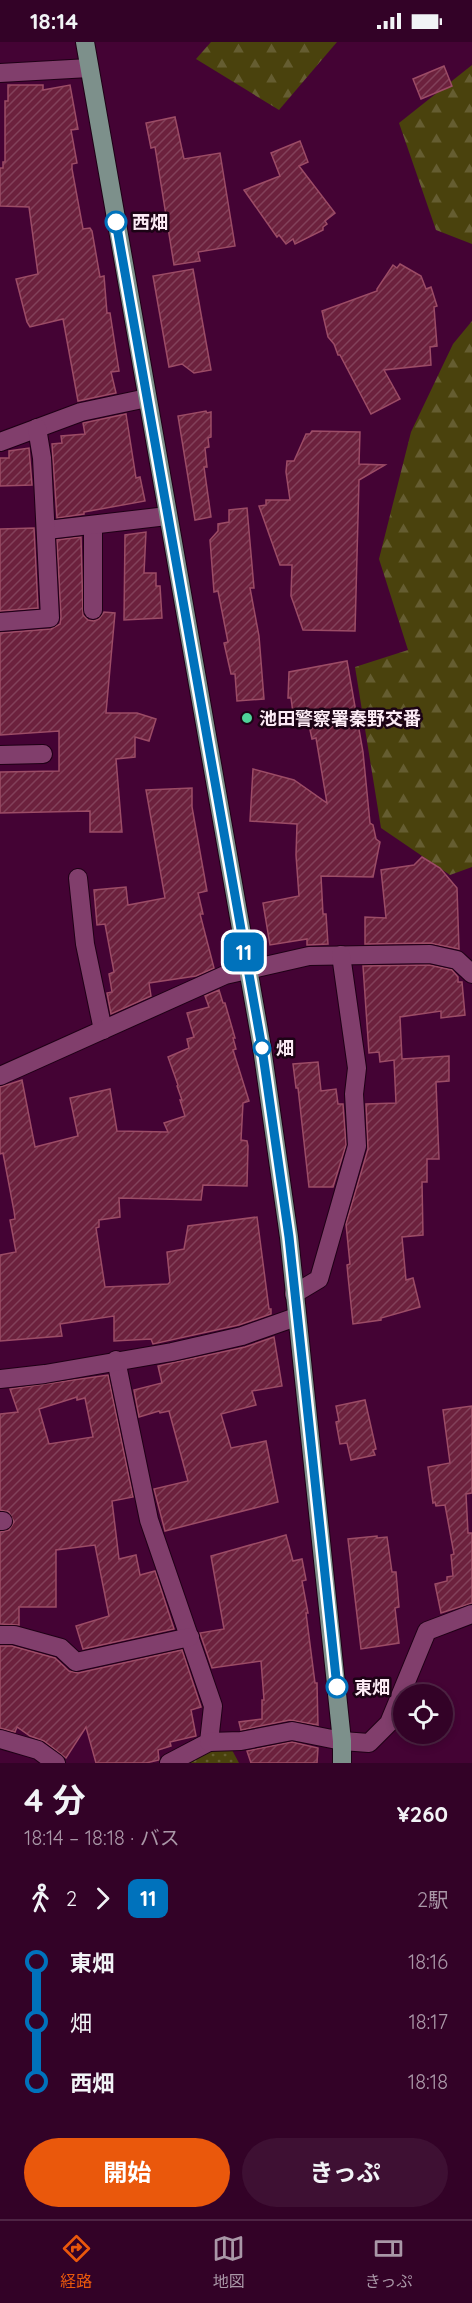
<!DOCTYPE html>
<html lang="ja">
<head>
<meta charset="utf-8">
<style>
  body { margin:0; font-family:Quicksand,"Noto Sans JP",sans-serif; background:#3e1033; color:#f1f3f6; height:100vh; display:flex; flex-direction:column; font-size:22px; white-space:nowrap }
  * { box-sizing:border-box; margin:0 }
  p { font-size:20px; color:#a997a7 }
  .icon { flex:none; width:33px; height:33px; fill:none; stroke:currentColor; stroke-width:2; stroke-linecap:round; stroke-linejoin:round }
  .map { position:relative; height:1721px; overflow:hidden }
  .panel { display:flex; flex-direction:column; background:#330227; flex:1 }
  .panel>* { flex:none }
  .badge { padding:0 12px; border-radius:9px; font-size:21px; line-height:39px }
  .buttons { position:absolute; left:393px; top:1642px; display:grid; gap:12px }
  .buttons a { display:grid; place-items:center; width:60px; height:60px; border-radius:50%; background:#330227; box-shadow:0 3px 9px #0003,0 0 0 2px #4e2444; font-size:30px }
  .map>.badge { position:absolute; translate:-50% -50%; box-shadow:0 0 0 3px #fff }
  .legs { display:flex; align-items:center; gap:9px; height:66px; padding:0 24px; font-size:20px }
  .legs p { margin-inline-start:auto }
  .summary { display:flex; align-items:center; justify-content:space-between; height:102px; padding:0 24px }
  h1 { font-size:33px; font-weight:700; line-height:45px }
  .action { display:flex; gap:12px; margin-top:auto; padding:12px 24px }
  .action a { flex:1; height:69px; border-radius:36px; background:#ea580c; color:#fff; font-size:24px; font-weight:700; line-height:69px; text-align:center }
  .action a+a { background:#3e1033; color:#f1f3f6 }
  ul { padding:0 24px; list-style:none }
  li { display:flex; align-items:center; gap:21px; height:60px; font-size:22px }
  li i { display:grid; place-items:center; width:9px; height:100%; margin:0 8px; background:currentColor }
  li i::after { content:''; width:15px; height:15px; margin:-8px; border:4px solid; border-radius:50%; background:#330227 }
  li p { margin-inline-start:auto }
  li:first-child i { background:linear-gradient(#0000 50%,currentColor 0) }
  li:last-child i { background:linear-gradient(currentColor 50%,#0000 0) }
  .status { display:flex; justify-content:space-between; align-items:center; height:42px; padding:0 30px; background:#330227; direction:ltr }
  .status svg { height:16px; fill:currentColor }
  .dock { display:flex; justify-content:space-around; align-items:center; height:84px; border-top:2px solid #4e2444; background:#330227; font-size:16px; color:#a997a7 }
  .dock a { display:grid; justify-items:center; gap:3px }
  .dock .active { color:#ea580c }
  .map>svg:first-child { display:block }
  .forest { fill:url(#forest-firs) }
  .park { fill:url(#park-dots) }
  .building { fill:url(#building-hatch); stroke:#9c4c66; stroke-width:1.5; fill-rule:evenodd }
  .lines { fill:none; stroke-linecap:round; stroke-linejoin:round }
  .street-casing { stroke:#1f0116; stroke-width:20 }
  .primary-casing { stroke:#1f0116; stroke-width:20 }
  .street { stroke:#813e6c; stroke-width:18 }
  .primary { stroke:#7d908b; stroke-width:18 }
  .line-1-casing { stroke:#fff; stroke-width:14 }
  .line-1 { stroke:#0072bc; stroke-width:9 }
  .stop-1-dot { fill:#fff; stroke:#0072bc; stroke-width:3 }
  .poi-dot { fill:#4fd399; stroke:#1c0315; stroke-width:2 }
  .labels { text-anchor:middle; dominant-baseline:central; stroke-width:5; stroke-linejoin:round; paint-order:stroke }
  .stop-label { font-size:18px; font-weight:bold; fill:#fcebf5; stroke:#1c0315; text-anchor:start }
  .poi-label { font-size:18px; font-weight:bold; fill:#fcebf5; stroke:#1c0315; text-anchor:start }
</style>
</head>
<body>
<div class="status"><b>18:14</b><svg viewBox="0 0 49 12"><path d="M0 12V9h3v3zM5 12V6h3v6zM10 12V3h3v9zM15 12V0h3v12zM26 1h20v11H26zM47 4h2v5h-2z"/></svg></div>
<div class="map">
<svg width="472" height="1721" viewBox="0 0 472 1721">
  <defs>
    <pattern id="forest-firs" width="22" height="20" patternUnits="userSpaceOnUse" patternTransform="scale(1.5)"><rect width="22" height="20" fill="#4a420d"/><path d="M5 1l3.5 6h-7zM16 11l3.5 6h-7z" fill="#655d31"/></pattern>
    <pattern id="park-dots" width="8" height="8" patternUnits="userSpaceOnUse" patternTransform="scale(1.5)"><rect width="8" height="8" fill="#4a420d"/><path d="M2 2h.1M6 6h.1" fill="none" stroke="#655d31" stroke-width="1.8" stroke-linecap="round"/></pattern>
    <pattern id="building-hatch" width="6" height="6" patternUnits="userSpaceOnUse" patternTransform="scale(1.5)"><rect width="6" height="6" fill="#6c213d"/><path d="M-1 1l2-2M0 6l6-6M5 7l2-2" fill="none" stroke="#82415a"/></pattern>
  </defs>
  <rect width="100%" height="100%" fill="#440334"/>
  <g class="forest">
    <path d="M211,0H337L279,68L196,17Z"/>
    <path d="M472,23V202L436,188L399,81Z"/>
    <path d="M472,279V825L450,833L381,786L355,625L408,608L379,517L411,390L453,302Z"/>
  </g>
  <path class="park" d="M232,1708L239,1721H185L212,1709Z"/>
  <g class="building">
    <path d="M444,24L452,44L421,57L413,37Z"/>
    <path d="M8,43H43V48L70,43L78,87L71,88L77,121L72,122V127L83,187L90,186L92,189L100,235L104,234L107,271H110L119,329L111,330L116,351L78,359L63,277L30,285L27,280L16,237L38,232L29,165L0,164V126H3V120H5V59H8Z"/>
    <path d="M175,75L184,117L220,111L235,204L198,210L200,219L174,223L155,105L151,106L146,81Z"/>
    <path d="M300,99L308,120L299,124L335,171L325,179L327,182L323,185V188L295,202L293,197L286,202L279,193L277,195L244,148L280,134L271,111Z"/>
    <path d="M400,222L421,234L426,247L431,245L437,264L434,265L437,304L430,305L431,323L384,328L400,357L371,372L340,313H338L334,302L328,295L322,269L377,249V247L393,223L397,226Z"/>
    <path d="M193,227L211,328L194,331L182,322L169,325L153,234Z"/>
    <path d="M206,369L207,371L211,370V395L208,396L209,405L205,406L207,425H204L211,475L195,478L178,374Z"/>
    <path d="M126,372L136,436L140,435L145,459L84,470V472L57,476L52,402L62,401L61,394L85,392L83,381Z"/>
    <path d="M312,389L360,390L359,422L385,423L359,438L355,589L303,588L291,554L292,523H280L259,464L266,463V458H290L286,430L287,419H294L306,392H310Z"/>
    <path d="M29,406L32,443L0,444V416H9V409Z"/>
    <path d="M247,466L254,546H250L259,594L264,657L237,659L235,632H231L224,601L228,600L218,549L214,550L210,498L218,489V482L229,480V468Z"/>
    <path d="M34,486L38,566L0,569V487Z"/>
    <path d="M146,490L144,531H156V544H160L162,576L124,578L125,493Z"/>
    <path d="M81,495L83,573L88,578L94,579L99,577L104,570L115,571L106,671H137L156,677L149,699L135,695V715L116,717L122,790H90V769L0,771V730L59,729V689L0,693V591L51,587L60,582L61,575L57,498Z"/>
    <path d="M347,619L363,710L370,781L373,783L376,797L380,800L373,835L321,834L323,872H326L328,902L307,903V897L270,903L263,861L299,854L296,813L297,782L250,779L253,727L294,738L327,761L316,696L312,697L306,669L293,671L291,656H288L289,630Z"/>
    <path d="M192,746V765L207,849L198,851L203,872H200L214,926L196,934L149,941L151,954L111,972L107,951L112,950L109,932L114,930L105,882L97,883L94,848L126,845L128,863L165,856L146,748Z"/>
    <path d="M422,815L440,826L457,846L459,907L430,901L365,902V875L386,876L381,828L414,823Z"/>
    <path d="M429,923L452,928L458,935V940H462L465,973L441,976V969L400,975L402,1017L449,1014V1039L436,1040L439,1117H427V1140H422L423,1193L402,1195L406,1238L413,1236L420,1265L381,1276V1278L353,1282L348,1234L347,1223L350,1222L346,1182L368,1107L366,1062L396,1061L394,1018L380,1020L379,1010L369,1011L363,924Z"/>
    <path d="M219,948L223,961H225L235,996H233L236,1007L233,1008L249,1059L243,1061L241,1098L247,1099L248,1104L247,1144L203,1143L201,1158L119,1156L120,1175L99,1178V1185L96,1186L105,1245L168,1242L170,1240L167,1210L184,1207L188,1184L257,1175L269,1267H271V1272L239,1283L153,1302L151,1297L114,1299V1274L60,1282L62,1294L0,1299V1213L16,1210L10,1178L15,1177L14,1169L3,1111L0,1112V1045L22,1038L35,1105L78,1094L70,1056L110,1047L117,1089L168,1090L164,1081L185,1074L180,1058H182L177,1044L178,1043L168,1015L189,1006L187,997L194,995L187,971L209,965L205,954Z"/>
    <path d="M318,1020L321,1049L336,1047L338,1062H343L346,1103L333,1145H309L298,1046H296L293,1022Z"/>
    <path d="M274,1295L282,1344L252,1349L256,1363L221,1372L231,1406L266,1399L278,1460L165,1489L154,1447L188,1439L169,1369L160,1371L159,1369L139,1375L134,1348L162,1341L158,1324L245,1305Z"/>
    <path d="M108,1333L133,1455L112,1459L119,1517L136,1513L140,1533L155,1529L174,1587L83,1607L76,1584L109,1574L95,1503L56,1508V1565H19V1583L0,1582V1490L9,1488L14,1480L9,1470L0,1468V1372L18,1370L10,1347ZM77,1355V1358L85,1356L93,1395L49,1402L39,1367Z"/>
    <path d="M365,1358L376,1407L373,1408L375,1413L351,1418L347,1401L340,1402L336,1380L339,1379L336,1364Z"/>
    <path d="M472,1364V1451L466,1452L468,1491H472V1561L441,1571L435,1542L447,1539V1535L453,1534L451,1513L454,1512L445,1463L436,1464L435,1460L433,1461L428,1425L450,1421L443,1368Z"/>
    <path d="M286,1493L293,1519L302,1517L306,1538L302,1539L308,1571H306L315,1641H317L318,1683L290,1678L241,1688L239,1680L262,1677V1658H264L261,1619L212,1626L200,1591L224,1587L211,1514Z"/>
    <path d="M377,1494V1496L387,1495L392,1530H396L399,1565L395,1566L399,1601L361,1607L348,1497Z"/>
    <path d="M0,1604H12L55,1616L69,1629L78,1631L182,1608L201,1665L191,1668L196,1694L170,1700L171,1704L158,1708L159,1718L146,1721H96L86,1685L66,1716L44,1699L30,1694L17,1685L15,1690L0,1686Z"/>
    <path d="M292,1700L318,1706L317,1721H251L247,1709Z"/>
  </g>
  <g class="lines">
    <defs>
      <g id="street">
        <path d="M0,31L89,26"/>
        <path d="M0,400L81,370L147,356"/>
        <path d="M93,484V568"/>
        <path d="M47,488L167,474"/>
        <path d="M0,580L50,576L42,416L37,386"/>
        <path d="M0,713L43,712"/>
        <path d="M78,836L85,902L103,988"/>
        <path d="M0,1034L225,933L309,914L430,912L457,918L472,932"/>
        <path d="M294,1252L319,1237L357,1104L354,1052L357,1026L341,913"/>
        <path d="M116,1318L149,1478L213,1664L209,1700L169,1721"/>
        <path d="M0,1337L45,1332L172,1310L242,1294L296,1275"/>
        <path d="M0,1479H3"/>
        <path d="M0,1593H14L61,1606L76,1620L190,1595"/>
        <path d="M0,1697L38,1708L56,1721"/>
        <path d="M209,1700L241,1699L292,1689L342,1699L369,1701L389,1681L427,1589L472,1572"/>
      </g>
      <path id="primary" d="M85,0L262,1006L289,1195L342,1699V1721"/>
    </defs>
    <use href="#street" class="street-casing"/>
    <use href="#primary" class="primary-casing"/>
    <use href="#street" class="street"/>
    <use href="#primary" class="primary"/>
  </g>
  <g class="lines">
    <defs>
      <path id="line-1" d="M116,180L262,1006L289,1195L337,1645"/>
    </defs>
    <use href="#line-1" class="line-1-casing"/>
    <use href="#line-1" class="line-1"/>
  </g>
  <g class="stop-1-dot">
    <circle cx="116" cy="180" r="10"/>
    <circle cx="262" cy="1006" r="8"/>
    <circle cx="337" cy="1645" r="10"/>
  </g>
  <circle class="poi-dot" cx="247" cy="676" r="6"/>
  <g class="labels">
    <g class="stop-label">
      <text x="132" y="180">西畑</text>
      <text x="276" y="1006">畑</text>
      <text x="354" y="1645">東畑</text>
    </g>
    <g class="poi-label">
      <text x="259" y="676">池田警察署秦野交番</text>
    </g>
  </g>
</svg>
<div class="buttons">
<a><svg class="icon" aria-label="locate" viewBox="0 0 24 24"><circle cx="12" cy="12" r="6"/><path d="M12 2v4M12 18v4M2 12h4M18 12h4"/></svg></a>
</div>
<b class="badge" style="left:244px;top:910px;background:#0072bc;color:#fff">11</b>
</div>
<section class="panel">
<div class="summary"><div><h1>4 分</h1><p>18:14 – 18:18 · バス</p></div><b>¥260</b></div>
<div class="legs"><svg class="icon" aria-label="walk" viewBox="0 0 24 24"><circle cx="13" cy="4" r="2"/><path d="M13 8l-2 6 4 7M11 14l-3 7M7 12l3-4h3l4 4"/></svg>2<svg class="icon" aria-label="forward" viewBox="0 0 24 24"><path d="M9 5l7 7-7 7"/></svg><b class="badge" style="background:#0072bc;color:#fff">11</b><p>2駅</p></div>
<ul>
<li><i style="color:#0072bc"></i><b>東畑</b><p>18:16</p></li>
<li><i style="color:#0072bc"></i><span>畑</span><p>18:17</p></li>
<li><i style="color:#0072bc"></i><b>西畑</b><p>18:18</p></li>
</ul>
<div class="action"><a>開始</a><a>きっぷ</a></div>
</section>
<nav class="dock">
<a class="active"><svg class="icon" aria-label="directions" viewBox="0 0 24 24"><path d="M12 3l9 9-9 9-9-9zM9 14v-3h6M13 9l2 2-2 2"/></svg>経路</a>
<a><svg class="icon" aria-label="map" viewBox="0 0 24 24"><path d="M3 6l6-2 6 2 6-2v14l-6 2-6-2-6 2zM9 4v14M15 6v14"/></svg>地図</a>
<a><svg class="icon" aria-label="tickets" viewBox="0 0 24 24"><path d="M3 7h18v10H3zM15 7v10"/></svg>きっぷ</a>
</nav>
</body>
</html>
